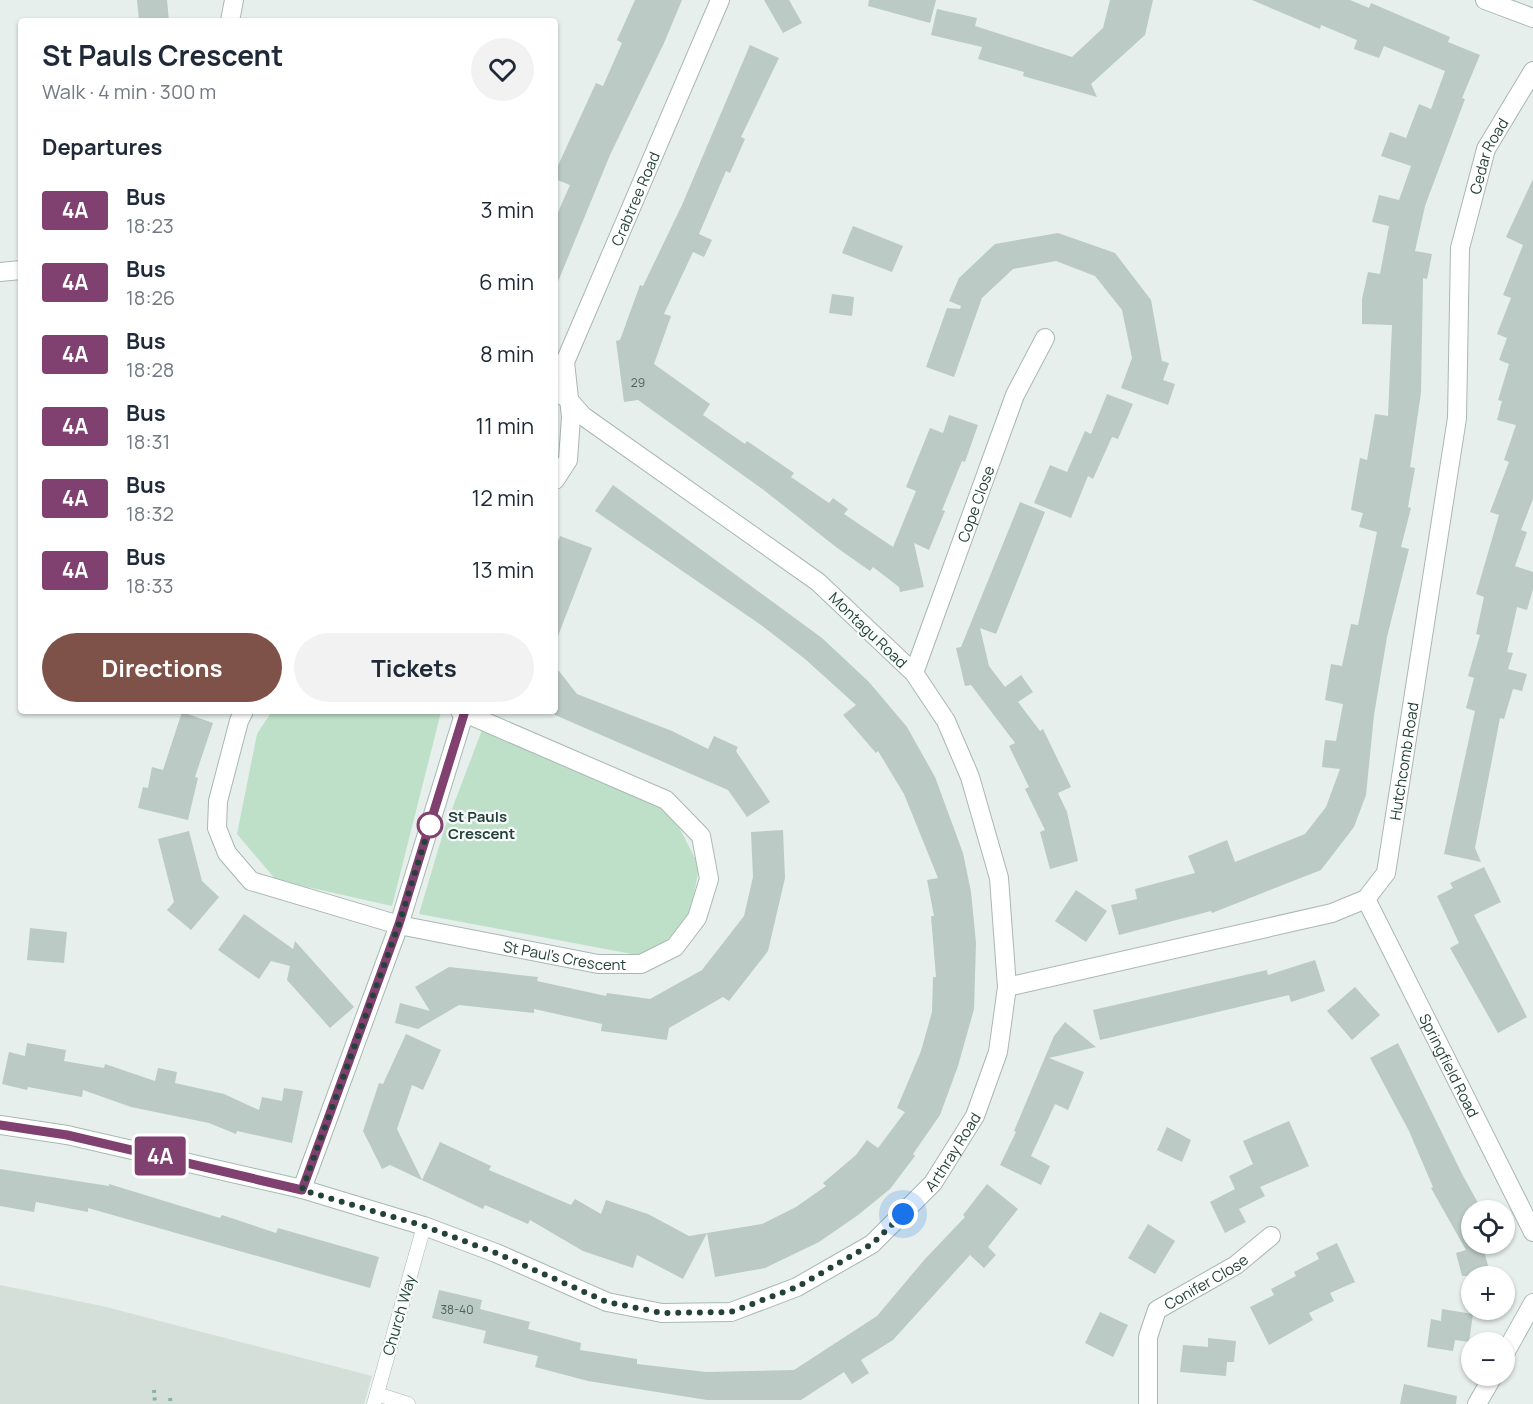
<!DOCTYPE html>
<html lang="en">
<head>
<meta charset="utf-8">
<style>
  body { margin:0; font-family:Manrope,sans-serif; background:#f2f2f3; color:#1f2937; height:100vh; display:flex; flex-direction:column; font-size:22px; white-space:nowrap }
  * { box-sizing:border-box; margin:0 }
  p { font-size:20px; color:#747a83 }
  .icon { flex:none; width:33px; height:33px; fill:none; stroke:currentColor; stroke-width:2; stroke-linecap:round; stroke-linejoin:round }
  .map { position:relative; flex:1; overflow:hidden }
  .side { position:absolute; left:18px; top:18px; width:540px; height:696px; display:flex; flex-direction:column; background:#fff; border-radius:6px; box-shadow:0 2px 4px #0004 }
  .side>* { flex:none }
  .badge { padding:0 12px; border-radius:4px; font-size:21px; line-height:39px }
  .controls { position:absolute; left:1461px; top:1200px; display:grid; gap:12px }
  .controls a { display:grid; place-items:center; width:54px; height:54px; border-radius:50%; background:#fff; box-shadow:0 2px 4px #0004; font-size:30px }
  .you { position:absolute; width:30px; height:30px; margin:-15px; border:4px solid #fff; border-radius:50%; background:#1a73e8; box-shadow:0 0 0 9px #1a73e833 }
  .map>.badge { position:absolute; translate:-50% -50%; box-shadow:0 0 0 3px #fff }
  h2 { padding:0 24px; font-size:22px; line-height:54px }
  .round { display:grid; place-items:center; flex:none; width:63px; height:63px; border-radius:32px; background:#f2f2f3 }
  .head { display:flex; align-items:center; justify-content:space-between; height:102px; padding:0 24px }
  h1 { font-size:28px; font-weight:700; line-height:45px }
  .primary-button { display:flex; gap:12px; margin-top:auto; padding:12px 24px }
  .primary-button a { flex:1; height:69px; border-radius:36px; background:#7f5249; color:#fff; font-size:24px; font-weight:700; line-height:69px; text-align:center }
  .primary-button a+a { background:#f2f2f3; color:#1f2937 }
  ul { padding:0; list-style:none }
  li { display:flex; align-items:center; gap:18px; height:72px; padding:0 24px }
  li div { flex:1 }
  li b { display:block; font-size:22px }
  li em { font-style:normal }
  li .badge { min-width:66px; font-weight:700; text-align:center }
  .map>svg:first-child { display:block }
  .built { fill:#d4dfda }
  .green { fill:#bfe0c8 }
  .building { fill:#bbcac4 }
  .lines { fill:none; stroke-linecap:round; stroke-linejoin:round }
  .lane-casing { stroke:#a8b8b2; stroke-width:15 }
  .street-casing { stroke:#a8b8b2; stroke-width:20 }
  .path { stroke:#86b3a5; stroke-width:4; stroke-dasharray:3 4.5; stroke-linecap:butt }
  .lane { stroke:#fff; stroke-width:14 }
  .street { stroke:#fff; stroke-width:18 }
  .line-casing { stroke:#fff; stroke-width:14 }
  .line { stroke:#804070; stroke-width:9 }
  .walk { stroke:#24423a; stroke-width:6; stroke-dasharray:0 10.8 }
  .stop-dot { fill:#fff; stroke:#804070; stroke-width:3 }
  .labels { text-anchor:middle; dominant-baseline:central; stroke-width:4.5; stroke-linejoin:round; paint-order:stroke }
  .number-label { font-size:12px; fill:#4a645c }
  .street-label { font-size:15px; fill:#24423a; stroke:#f7fbf9 }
  .stop-label { font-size:15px; font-weight:bold; fill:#24423a; stroke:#f7fbf9; text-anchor:start }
</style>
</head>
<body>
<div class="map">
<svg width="1533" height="1404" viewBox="0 0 1533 1404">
  <rect width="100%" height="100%" fill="#e6efeb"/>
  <path class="built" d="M0,1285L102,1306L372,1376L364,1404H0Z"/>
  <g class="green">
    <path d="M272,711L441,712L392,906L276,880L237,834L257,734Z"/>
    <path d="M482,730L668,806L699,866L690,919L648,957L419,914L444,830Z"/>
  </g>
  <g class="building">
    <path d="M137,0H167L169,21H139Z"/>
    <path d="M635,0H682L664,43L610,155L555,289V219L570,185L555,179V172L596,83L603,86L622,43L617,40Z"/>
    <path d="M764,0H789L802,23L783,33Z"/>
    <path d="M869,0H936L930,23L868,6Z"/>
    <path d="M1110,0H1153L1145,35L1091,84L1097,97L1023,76L1024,72L978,59L982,47L931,35L937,9L977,18L975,26L1072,57L1103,28Z"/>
    <path d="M1252,0H1350L1369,8L1371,3L1450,37L1448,42L1480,55L1462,98L1465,99L1425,206L1415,251L1432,254L1427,279L1423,278L1421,393L1410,467L1415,468L1408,507L1411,508L1401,547L1409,549L1387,637L1374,715L1366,795L1354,827L1321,870L1212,913L1211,911L1119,935L1111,905L1137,899L1135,889L1195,873L1188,856L1227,840L1235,862L1305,834L1326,807L1340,769L1322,767L1325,740L1336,741L1343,704L1325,700L1331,664L1342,666L1351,624L1358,625L1377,532L1359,527L1363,513L1351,510L1360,458L1367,460L1375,414L1388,416L1392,325L1362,324V299L1368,272L1380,274L1389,226L1372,222L1379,195L1399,200L1411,166L1381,156L1390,132L1406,138L1419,104L1431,109L1445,71L1384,46L1379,58L1354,49L1357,40L1321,25L1320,29Z"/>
    <path d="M750,45L779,58L741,137L745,139L730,173L726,171L699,234L712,240L704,257L693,252L664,314L671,316L654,364L710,404L703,415L745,444L747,441L794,473L791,477L829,503L833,498L848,509L844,514L893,547L916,491L906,487L930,428L943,433L949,415L978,425L965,462L962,461L942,510L945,511L929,550L914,543L924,587L900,592L899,587L873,567L870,571L836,547L765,491L638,400L624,402L616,341L620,340L640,285L643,286L682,205Z"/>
    <path d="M1533,179V499L1521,530L1527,532L1515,566L1533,572V589L1527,610L1517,607L1507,652L1513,653L1508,669L1527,674L1522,691L1513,689L1504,719L1500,718L1475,848L1481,862L1444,854L1475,711L1466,708L1474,678L1468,676L1480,635L1476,634L1484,597L1476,594L1499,515L1490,512L1509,462L1504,460L1516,425L1497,420L1502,401L1498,400L1509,364L1499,360L1507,338L1497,334L1511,298L1503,295L1523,245L1506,237Z"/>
    <path d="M853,226L903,246L892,272L842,253Z"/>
    <path d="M1058,233L1115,253L1151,300L1162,361L1169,363L1163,380L1175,384L1168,405L1121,388L1132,358L1122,310L1095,276L1056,261L1013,269L982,298L954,377L926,367L947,308L960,309L961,306L949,301L959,278L995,244Z"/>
    <path d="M832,294L854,297L852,316L829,313Z"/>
    <path d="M1107,394L1133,404L1118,439L1112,437L1093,479L1088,476L1071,518L1034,503L1050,465L1067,472L1085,431L1091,434Z"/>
    <path d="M613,485L822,638L869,682L907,727L935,777L963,853L971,892L976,943L974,1009L958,1066L940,1115L913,1154L915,1156L890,1189L858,1215L819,1242L765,1268L715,1277L707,1233L762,1224L796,1207L826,1186L823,1183L856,1155L867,1140L878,1148L905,1112L897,1108L921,1051L932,1012L933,977H936L931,916H934L927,880L938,878L904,794L878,751L876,753L843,715L856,705L805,659L761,625L595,511Z"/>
    <path d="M1020,502L1045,512L996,634L980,628L989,666L1005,687L1021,675L1033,692L1018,702L1040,731L1043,729L1071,787L1058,793L1067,812L1078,861L1050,869L1040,832L1045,830L1025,789L1029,787L1009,746L1015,743L971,685L965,686L956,648L961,647Z"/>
    <path d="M560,536L592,548L558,636H555V549Z"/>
    <path d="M555,666L577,694L672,731L708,749L714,736L738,747L736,751L770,802L747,817L728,790L555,715Z"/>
    <path d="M182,712L213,723L195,777L198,778L188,820L138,808L143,787L148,788L152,767L163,770Z"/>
    <path d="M783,830L785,878L768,951L729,1001L723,997L669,1028L667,1040L601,1031L602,1024L534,1009V1013L459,1005L418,1029L395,1023L400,1003L430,1011L415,987L449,967L538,977L537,981L606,996L607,993L650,999L702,970L744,916L753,877L751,832Z"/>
    <path d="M189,831L202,881L219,897L191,930L167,910L174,902L158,839Z"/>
    <path d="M1484,867L1501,902L1474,915L1527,1017L1498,1033L1450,948L1459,943L1437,896L1453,888L1450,883Z"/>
    <path d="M1076,890L1107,911L1086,942L1055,921Z"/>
    <path d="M244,914L293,949L295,941L354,1007L330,1028L287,980L290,966L271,961L259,979L218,950Z"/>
    <path d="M30,928L67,932L64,963L27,960Z"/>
    <path d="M1315,960L1325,991L1291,1002L1289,995L1100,1040L1093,1010L1267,970L1268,975Z"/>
    <path d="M1355,987L1380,1015L1352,1040L1327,1011Z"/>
    <path d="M1065,1022L1096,1047L1049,1058L1084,1072L1068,1110L1055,1104L1031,1156L1050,1166L1041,1185L1000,1165L1016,1132L1014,1131L1054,1036Z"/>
    <path d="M406,1034L441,1050L423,1090L412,1085L397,1129L422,1180L440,1142L491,1166L489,1170L571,1205L575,1199L601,1214L606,1200L648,1214L689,1236L707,1233L683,1279L637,1255L633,1268L583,1251L530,1220L528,1224L485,1205L483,1209L390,1165L382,1169L363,1131L379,1083L383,1084Z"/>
    <path d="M27,1043L66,1050L64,1061L104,1068L105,1064L155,1081L158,1068L177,1072L175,1083L224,1094L259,1110L262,1097L282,1101L284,1088L303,1091L292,1143L237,1131L236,1134L209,1123L131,1107L83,1090L82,1097L28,1087L27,1090L2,1084L9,1052L25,1056Z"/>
    <path d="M1398,1043L1462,1174L1482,1210H1472V1244H1482L1491,1276H1462L1456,1253L1466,1250L1431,1188L1433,1187L1409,1131L1370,1058Z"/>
    <path d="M1289,1121L1309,1166L1260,1187L1265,1196L1239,1209L1246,1222L1225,1233L1210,1202L1235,1189L1229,1176L1253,1164L1243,1141Z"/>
    <path d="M1167,1127L1191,1140L1182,1162L1157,1150Z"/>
    <path d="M0,1169L109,1186V1184L220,1218L222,1215L276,1233L278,1228L379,1257L370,1288L88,1208V1212L36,1202L34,1212L0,1206Z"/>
    <path d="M987,1184L1018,1209L988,1247L996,1255L984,1268L970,1255L893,1340L861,1360L869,1373L852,1384L844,1372L801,1400H707L588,1381L535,1367L538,1356L483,1343L486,1331L432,1318L439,1290L482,1300L480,1309L530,1322L528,1329L581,1343L580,1350L637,1359V1364L706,1372L794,1370L877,1316L925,1259L965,1217L963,1215Z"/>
    <path d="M1148,1224L1175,1241L1155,1274L1128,1258Z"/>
    <path d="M1337,1243L1355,1282L1330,1293L1334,1301L1309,1313L1313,1320L1269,1345L1250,1307L1274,1295L1271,1289L1296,1276L1294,1272L1319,1259L1316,1253Z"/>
    <path d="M1442,1309L1473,1314L1469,1342L1455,1340L1453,1351L1427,1347L1431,1319L1441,1321Z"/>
    <path d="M1100,1312L1128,1325L1113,1357L1085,1343Z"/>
    <path d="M1208,1338L1236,1341L1234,1362H1227L1226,1376L1180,1372L1183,1345L1208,1347Z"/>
    <path d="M1404,1384L1457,1396L1456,1404H1400Z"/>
  </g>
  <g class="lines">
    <defs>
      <g id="lane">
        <path d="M377,1394L408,1404"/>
        <path d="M374,1404L424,1226"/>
      </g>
      <g id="street">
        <path d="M1485,0L1533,18"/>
        <path d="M230,21L234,0"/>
        <path d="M0,272L21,270"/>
        <path id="s1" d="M555,480L568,460L571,417L565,362L720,0"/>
        <path id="s2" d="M914,673L1015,395L1045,338"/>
        <path id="s3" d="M244,711L239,721L218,801L217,828L227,853L251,881L399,925L598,964H641L675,947L697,918L709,879L701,836L666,800L460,711"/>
        <path id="s4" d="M1366,899L1533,1232"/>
        <path id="s5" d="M1007,987L1332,913L1366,899L1386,873L1457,418L1460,248L1486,149L1533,71"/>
        <path id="s6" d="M0,1125L67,1135L302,1189L424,1226L496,1253L607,1302L662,1313L731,1312L797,1287L872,1244L933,1183L975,1116L998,1052L1007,987L999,878L970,777L946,721L914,673L818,582L583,416L568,399L555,391"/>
        <path d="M302,1189L399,925L465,711"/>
        <path d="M1504,1355L1533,1303"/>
        <path id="s7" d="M1148,1404V1337L1157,1310L1236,1265L1271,1236"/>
        <path d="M1477,1404L1493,1376"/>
      </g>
    </defs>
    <use href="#lane" class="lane-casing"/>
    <use href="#street" class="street-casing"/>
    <g class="path">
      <path d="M154,1390L155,1404"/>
      <path d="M170,1398L171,1404"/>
    </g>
    <use href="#lane" class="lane"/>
    <use href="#street" class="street"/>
  </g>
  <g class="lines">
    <defs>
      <path id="line" d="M0,1125L67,1135L302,1190L399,924L465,711"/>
    </defs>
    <use href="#line" class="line-casing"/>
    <use href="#line" class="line"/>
    <path class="walk" d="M430,825L432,818L399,924L302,1190L424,1226L496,1253L607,1302L662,1313L731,1312L797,1287L872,1244L903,1214"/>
  </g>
  <circle class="stop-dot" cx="430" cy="825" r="12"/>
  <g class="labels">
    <g class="number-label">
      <text x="638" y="382">29</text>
      <text x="457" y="1309">38-40</text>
    </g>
    <g class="street-label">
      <text stroke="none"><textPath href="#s5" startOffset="1130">Cedar Road</textPath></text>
      <text stroke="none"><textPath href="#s1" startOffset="300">Crabtree Road</textPath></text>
      <text stroke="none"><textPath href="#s2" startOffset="180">Cope Close</textPath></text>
      <text transform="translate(868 630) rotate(44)">Montagu Road</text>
      <text stroke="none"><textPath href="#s5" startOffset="516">Hutchcomb Road</textPath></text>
      <text stroke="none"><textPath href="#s3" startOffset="508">St Paul's Crescent</textPath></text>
      <text stroke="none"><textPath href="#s4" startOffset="186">Springfield Road</textPath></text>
      <text stroke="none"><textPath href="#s6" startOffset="1040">Arthray Road</textPath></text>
      <text stroke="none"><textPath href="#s7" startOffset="152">Conifer Close</textPath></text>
      <text transform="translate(399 1315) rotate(-74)">Church Way</text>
    </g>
    <g class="stop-label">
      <text x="448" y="816">St Pauls<tspan x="448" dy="17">Crescent</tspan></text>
    </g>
  </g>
</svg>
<div class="controls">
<a><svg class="icon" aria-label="locate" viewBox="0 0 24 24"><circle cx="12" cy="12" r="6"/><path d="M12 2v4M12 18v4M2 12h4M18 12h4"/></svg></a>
<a>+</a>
<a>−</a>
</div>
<div class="you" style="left:903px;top:1214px"></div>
<b class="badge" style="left:160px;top:1156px;background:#804070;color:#fff">4A</b>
<section class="side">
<div class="head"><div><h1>St Pauls Crescent</h1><p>Walk · 4 min · 300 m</p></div><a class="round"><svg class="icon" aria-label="heart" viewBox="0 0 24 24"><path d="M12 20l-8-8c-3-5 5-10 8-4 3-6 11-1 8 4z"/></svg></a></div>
<h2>Departures</h2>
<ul>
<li><span class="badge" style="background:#804070;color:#fff">4A</span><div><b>Bus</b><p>18:23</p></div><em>3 min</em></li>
<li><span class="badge" style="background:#804070;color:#fff">4A</span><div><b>Bus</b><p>18:26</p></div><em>6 min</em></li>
<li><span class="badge" style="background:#804070;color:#fff">4A</span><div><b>Bus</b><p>18:28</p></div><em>8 min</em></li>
<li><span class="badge" style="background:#804070;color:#fff">4A</span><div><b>Bus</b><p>18:31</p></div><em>11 min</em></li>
<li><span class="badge" style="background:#804070;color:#fff">4A</span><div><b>Bus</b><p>18:32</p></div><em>12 min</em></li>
<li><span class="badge" style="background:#804070;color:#fff">4A</span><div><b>Bus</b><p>18:33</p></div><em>13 min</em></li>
</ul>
<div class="primary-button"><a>Directions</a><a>Tickets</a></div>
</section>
</div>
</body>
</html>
